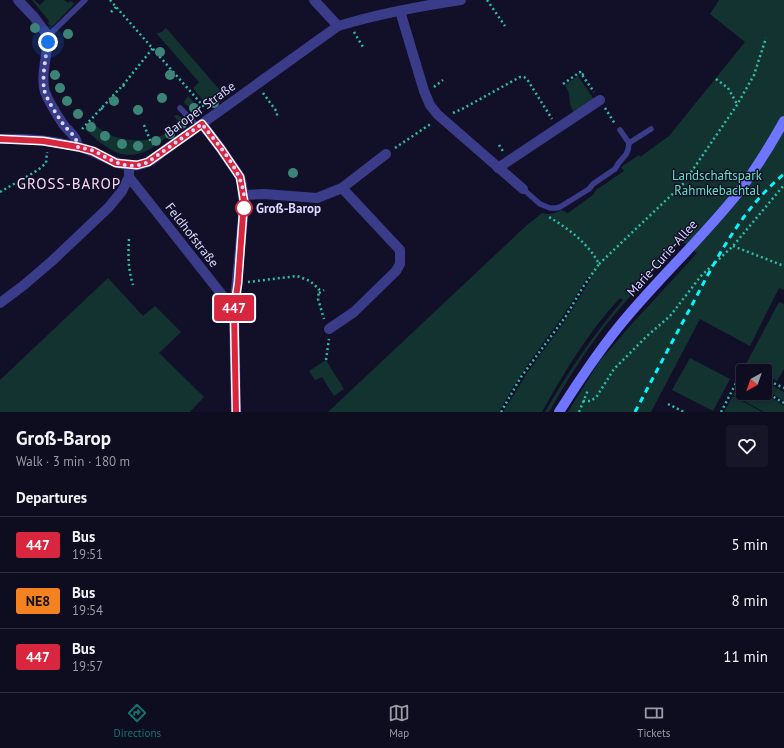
<!DOCTYPE html>
<html lang="en">
<head>
<meta charset="utf-8">
<style>
  body { margin:0; font-family:"PT Sans",sans-serif; background:#171528; color:#f1f3f6; height:100vh; display:flex; flex-direction:column; font-size:15px; white-space:nowrap }
  * { box-sizing:border-box; margin:0 }
  p { font-size:13px; color:#9b9ba4 }
  .icon { flex:none; width:22px; height:22px; fill:none; stroke:currentColor; stroke-width:2; stroke-linecap:round; stroke-linejoin:round }
  .map { position:relative; height:412px; overflow:hidden }
  .drawer { display:flex; flex-direction:column; background:#0e0c1f; flex:1 }
  .drawer>* { flex:none }
  .badge { padding:0 8px; border-radius:3px; font-size:14px; line-height:26px }
  .needle { width:26px; rotate:220deg }
  .fabs { position:absolute; left:736px; top:364px; display:grid; gap:8px }
  .fabs a { display:grid; place-items:center; width:36px; height:36px; border-radius:4px; background:#0e0c1f; box-shadow:0 2px 6px #0003,0 0 0 1px #2e2c3d; font-size:20px }
  .you { position:absolute; width:20px; height:20px; margin:-10px; border:3px solid #fff; border-radius:50%; background:#1a73e8; box-shadow:0 0 0 6px #1a73e833 }
  .map>.badge { position:absolute; translate:-50% -50%; box-shadow:0 0 0 2px #fff }
  h2 { padding:0 16px; font-size:15px; line-height:36px }
  .round { display:grid; place-items:center; flex:none; width:42px; height:42px; border-radius:4px; background:#171528 }
  .overview { display:flex; align-items:center; justify-content:space-between; height:68px; padding:0 16px }
  h1 { font-size:19px; font-weight:700; line-height:30px }
  ul { padding:0; list-style:none }
  li { display:flex; align-items:center; gap:12px; height:56px; padding:0 16px; border-top:1px solid #2e2c3d }
  li div { flex:1 }
  li b { display:block; font-size:15px }
  li em { font-style:normal }
  li .badge { min-width:44px; font-weight:700; text-align:center }
  .tabs { display:flex; justify-content:space-around; align-items:center; height:56px; border-top:1px solid #2e2c3d; background:#0e0c1f; font-size:11px; color:#9b9ba4 }
  .tabs a { display:grid; justify-items:center; gap:2px }
  .tabs .selected { color:#0f766e }
  .map>svg:first-child { display:block }
  .green { fill:#133330 }
  .lines { fill:none; stroke-linecap:round; stroke-linejoin:round }
  .path { stroke:#2ebdab; stroke-width:2.5; stroke-dasharray:2 3; stroke-linecap:butt }
  .lane { stroke:#3a3c89; stroke-width:5.5 }
  .street { stroke:#3a3c89; stroke-width:10 }
  .secondary { stroke:#6f75ff; stroke-width:10 }
  .rail { stroke:#04f7ff; stroke-width:3; stroke-dasharray:6 5; stroke-linecap:butt }
  .tree { fill:#3d8478 }
  .line-casing { stroke:#fff; stroke-width:9 }
  .line { stroke:#d7263d; stroke-width:6 }
  .walk { stroke:#d9d8ff; stroke-width:4; stroke-dasharray:0 7.2 }
  .stop-dot { fill:#fff; stroke:#d7263d; stroke-width:2 }
  .labels { text-anchor:middle; dominant-baseline:central; stroke-width:3; stroke-linejoin:round; paint-order:stroke }
  .street-label { font-size:13px; fill:#d9d8ff; stroke:#121029 }
  .park-label { font-size:13px; fill:#60e2b9; stroke:#121029 }
  .stop-label { font-size:13px; font-weight:bold; fill:#d9d8ff; stroke:#121029; text-anchor:start }
  .quarter-label { font-size:15px; letter-spacing:1px; fill:#ffdaf4; stroke:#121029 }
</style>
</head>
<body>
<div class="map">
<svg width="784" height="412" viewBox="0 0 784 412">
  <rect width="100%" height="100%" fill="#121029"/>
  <g class="green">
    <path d="M32,0H34L40,5L45,0H64L68,3L71,1L74,4L53,26H51L48,24L49,21Z"/>
    <path d="M719,0H784V290L779,288L750,346L700,319L651,412H568L599,362L630,326L697,253L682,241C655,270 627,298 602,330C582,356 565,384 549,412H545C568,372 593,335 623,300L620,298C589,331 564,372 542,412H503L527,373L565,321L592,277L589,275L563,316L530,361L510,392L499,412H328L527,225L542,213C550,215 554,214 561,210L568,213L593,195L596,190L624,171L621,167L639,155L640,157L669,136L745,42L710,14Z"/>
    <path d="M166,28L225,96L209,108L193,88L199,82L156,33L162,32Z"/>
    <path d="M578,76L595,101L575,113C566,103 573,97 565,85Z"/>
    <path d="M188,96L203,112L200,114L185,104L184,102Z"/>
    <path d="M177,115L179,116L187,123L156,145L152,139L163,135L180,123L174,116Z"/>
    <path d="M93,121L95,122L93,124C114,139 123,141 148,140L154,147C124,165 107,149 85,129Z"/>
    <path d="M108,278L143,316L155,306L181,332L159,353L204,397L190,412H0V380Z"/>
    <path d="M779,302L784,304V369L777,381L765,374V371H759L746,364Z"/>
    <path d="M690,358L730,379L713,411L672,390Z"/>
    <path d="M326,360L344,389L334,396L322,377L315,380L309,371Z"/>
    <path d="M743,376V393H764L784,406V412H764L733,395Z"/>
    <path d="M765,382L784,392V401L765,389Z"/>
    <path d="M733,396L762,412H724Z"/>
  </g>
  <g class="lines">
    <g class="path">
      <path d="M110,0L205,108"/>
      <path d="M487,0L505,26"/>
      <path d="M111,12L116,7"/>
      <path d="M354,32L363,47"/>
      <path d="M582,75L586,72"/>
      <path d="M716,79L728,88L737,104"/>
      <path d="M563,84L580,72L594,92"/>
      <path d="M123,85L126,88"/>
      <path d="M434,87L443,80"/>
      <path d="M263,93L277,112V118"/>
      <path d="M101,108L105,111"/>
      <path d="M605,108L615,124"/>
      <path d="M453,113L464,108L520,77H524L527,79L552,119"/>
      <path d="M144,125L150,140L154,145"/>
      <path d="M82,129L123,85L153,48"/>
      <path d="M499,145L504,153"/>
      <path d="M395,148L432,123"/>
      <path d="M0,192L38,170L46,163L47,152"/>
      <path d="M129,239C128,255 128,269 133,285"/>
      <path d="M733,246L784,266"/>
      <path d="M599,264L683,184L737,105L754,75L766,38"/>
      <path d="M248,282L297,276L310,281L319,289L318,299L324,319"/>
      <path d="M319,293L324,290"/>
      <path d="M326,360L329,339"/>
      <path d="M765,379L784,388"/>
      <path d="M765,392L784,403"/>
      <path d="M583,401H591L597,396L614,369L647,336L670,316L701,276L733,246L784,185"/>
      <path d="M668,404L684,412"/>
      <path d="M501,412L521,377L566,316L583,287L599,264C588,243 569,229 549,217"/>
      <path d="M579,412L588,390"/>
      <path d="M721,412L744,368L751,371"/>
    </g>
    <g class="lane">
      <path d="M48,36L85,0"/>
      <path d="M180,108L198,127"/>
      <path d="M629,143L651,129"/>
      <path d="M523,189L540,204L550,208H556L560,207L589,189L593,184L615,169C621,156 628,159 629,143L620,130"/>
    </g>
    <g class="street">
      <path d="M18,0L34,17L48,36C48,53 40,76 45,92C49,102 57,115 63,124C69,132 77,136 78,147"/>
      <path d="M314,0L338,26"/>
      <path d="M400,11L424,91L430,105L437,114L523,189"/>
      <path d="M202,124L221,149L240,177L242,184L244,208L234,310L236,412"/>
      <path d="M0,139C26,138 54,141 79,147C101,152 122,173 146,163C151,161 156,157 161,153L338,26C378,14 420,6 461,0"/>
      <path d="M498,168L600,100"/>
      <path d="M129,177L234,310"/>
      <path d="M342,188L386,154"/>
      <path d="M243,195L264,194L317,198L342,188L400,250V264L396,271L354,312L329,329"/>
      <path d="M0,303L24,285L52,261L109,207L122,191L129,177V165"/>
    </g>
    <path class="secondary" d="M559,412C580,379 601,347 626,318C662,275 703,237 738,193C755,170 770,146 784,121"/>
    <path class="rail" d="M635,412C654,376 673,340 692,305C717,257 742,209 784,174"/>
  </g>
  <g class="tree">
    <circle cx="35" cy="28" r="5"/>
    <circle cx="68" cy="34" r="5"/>
    <circle cx="160" cy="52" r="5"/>
    <circle cx="55" cy="75" r="5"/>
    <circle cx="170" cy="75" r="5"/>
    <circle cx="60" cy="88" r="5"/>
    <circle cx="162" cy="98" r="5"/>
    <circle cx="67" cy="101" r="5"/>
    <circle cx="114" cy="101" r="5"/>
    <circle cx="214" cy="103" r="5"/>
    <circle cx="194" cy="108" r="5"/>
    <circle cx="138" cy="110" r="5"/>
    <circle cx="78" cy="114" r="5"/>
    <circle cx="182" cy="124" r="5"/>
    <circle cx="91" cy="127" r="5"/>
    <circle cx="170" cy="134" r="5"/>
    <circle cx="105" cy="136" r="5"/>
    <circle cx="156" cy="141" r="5"/>
    <circle cx="122" cy="144" r="5"/>
    <circle cx="138" cy="146" r="5"/>
    <circle cx="293" cy="173" r="5"/>
  </g>
  <g class="lines">
    <defs>
      <path id="line" d="M0,139L43,141L78,147L93,151L116,163L137,165L148,162L202,124L221,149L240,177L244,201L238,283L234,310L236,412"/>
    </defs>
    <use href="#line" class="line-casing"/>
    <use href="#line" class="line"/>
    <path class="walk" d="M48,42C46,56 42,76 44,89C46,99 57,115 63,124C69,132 77,136 78,147C83,148 89,149 94,151C112,160 127,172 148,162L202,124C220,148 248,175 244,208"/>
  </g>
  <circle class="stop-dot" cx="244" cy="208" r="8"/>
  <g class="labels">
    <g class="street-label">
      <text transform="translate(200 109) rotate(-36)">Baroper Straße</text>
      <text transform="translate(192 235) rotate(52)">Feldhofstraße</text>
      <text transform="translate(662 258) rotate(-48)">Marie-Curie-Allee</text>
    </g>
    <g class="park-label">
      <text x="717" y="175">Landschaftspark<tspan x="717" dy="15">Rahmkebachtal</tspan></text>
    </g>
    <g class="stop-label">
      <text x="256" y="208">Groß-Barop</text>
    </g>
    <g class="quarter-label">
      <text x="69" y="183">GROSS-BAROP</text>
    </g>
  </g>
</svg>
<div class="fabs">
<a><svg class="needle" viewBox="-14 -14 28 28"><path d="M0-13l5 13h-10z" fill="#e53935"/><path d="M0 13l5-13h-10z" fill="#9b9ba4"/></svg></a>
</div>
<div class="you" style="left:48px;top:42px"></div>
<b class="badge" style="left:234px;top:308px;background:#d7263d;color:#fff">447</b>
</div>
<section class="drawer">
<div class="overview"><div><h1>Groß-Barop</h1><p>Walk · 3 min · 180 m</p></div><a class="round"><svg class="icon" aria-label="heart" viewBox="0 0 24 24"><path d="M12 20l-8-8c-3-5 5-10 8-4 3-6 11-1 8 4z"/></svg></a></div>
<h2>Departures</h2>
<ul>
<li><span class="badge" style="background:#d7263d;color:#fff">447</span><div><b>Bus</b><p>19:51</p></div><em>5 min</em></li>
<li><span class="badge" style="background:#f58220;color:#111">NE8</span><div><b>Bus</b><p>19:54</p></div><em>8 min</em></li>
<li><span class="badge" style="background:#d7263d;color:#fff">447</span><div><b>Bus</b><p>19:57</p></div><em>11 min</em></li>
</ul>
</section>
<nav class="tabs">
<a class="selected"><svg class="icon" aria-label="directions" viewBox="0 0 24 24"><path d="M12 3l9 9-9 9-9-9zM9 14v-3h6M13 9l2 2-2 2"/></svg>Directions</a>
<a><svg class="icon" aria-label="map" viewBox="0 0 24 24"><path d="M3 6l6-2 6 2 6-2v14l-6 2-6-2-6 2zM9 4v14M15 6v14"/></svg>Map</a>
<a><svg class="icon" aria-label="tickets" viewBox="0 0 24 24"><path d="M3 7h18v10H3zM15 7v10"/></svg>Tickets</a>
</nav>
</body>
</html>
